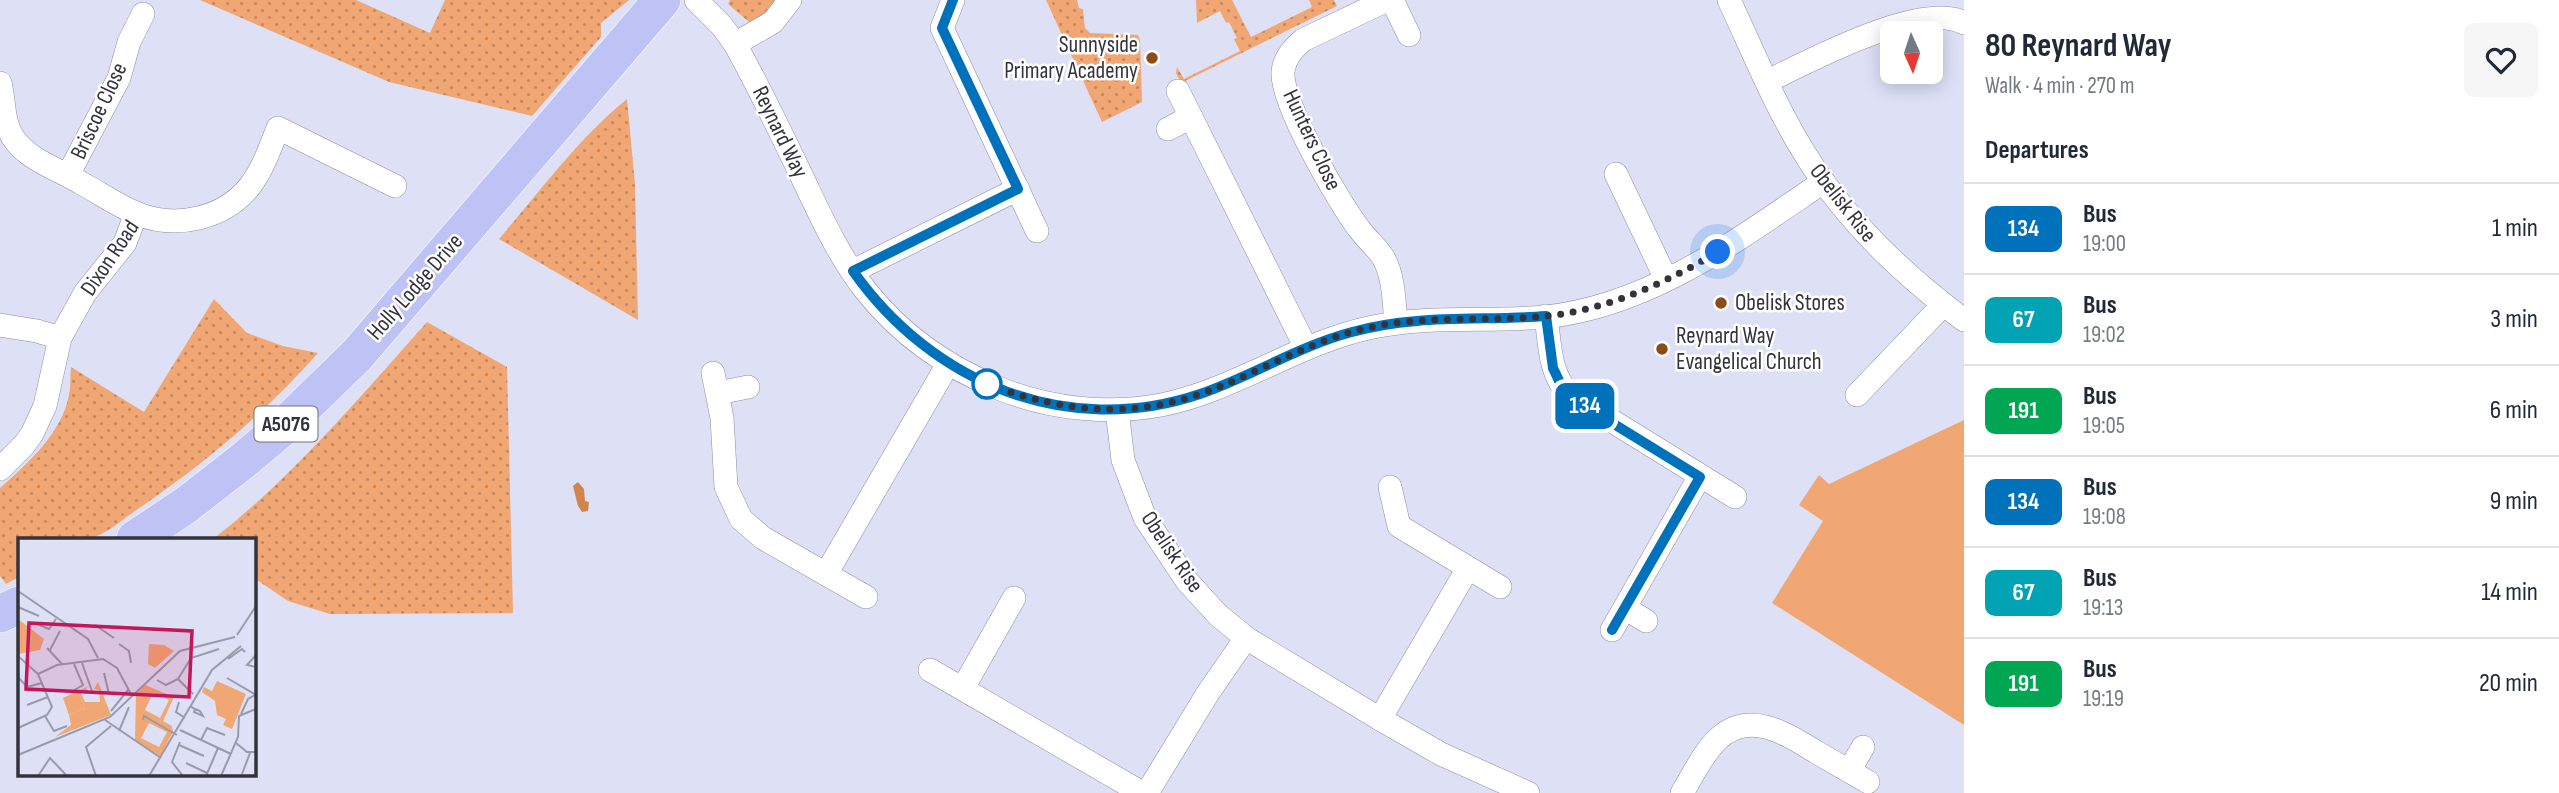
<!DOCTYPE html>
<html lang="en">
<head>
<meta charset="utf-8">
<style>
  body { margin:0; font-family:"Sofia Sans Condensed",sans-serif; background:#f6f6f7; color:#1f2937; height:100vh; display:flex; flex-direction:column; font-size:26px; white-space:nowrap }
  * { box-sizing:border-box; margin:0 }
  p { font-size:23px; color:#747a83 }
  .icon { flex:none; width:38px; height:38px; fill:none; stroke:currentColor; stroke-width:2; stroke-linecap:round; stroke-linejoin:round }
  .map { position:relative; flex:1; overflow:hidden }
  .drawer { display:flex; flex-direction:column; background:#fff; width:595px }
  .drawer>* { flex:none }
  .badge { padding:0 14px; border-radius:10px; font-size:24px; line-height:46px }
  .needle { width:46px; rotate:177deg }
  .tools { position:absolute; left:1880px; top:21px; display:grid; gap:14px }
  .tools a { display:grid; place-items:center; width:63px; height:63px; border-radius:10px; background:#fff; box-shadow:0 4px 18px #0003; font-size:35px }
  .you { position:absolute; width:35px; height:35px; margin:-18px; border:5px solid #fff; border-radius:50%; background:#1a73e8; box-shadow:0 0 0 10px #1a73e833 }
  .map>.badge { position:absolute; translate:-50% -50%; box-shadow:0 0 0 4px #fff }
  h2 { padding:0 21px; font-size:26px; line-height:63px }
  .round { display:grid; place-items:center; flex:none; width:74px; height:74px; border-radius:10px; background:#f6f6f7 }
  .headline { display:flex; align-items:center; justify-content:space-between; height:119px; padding:0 21px }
  h1 { font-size:33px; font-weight:700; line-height:52px }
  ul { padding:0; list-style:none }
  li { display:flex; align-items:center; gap:21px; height:91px; padding:0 21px; border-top:2px solid #e0e1e3 }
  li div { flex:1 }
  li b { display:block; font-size:26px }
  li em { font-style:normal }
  li .badge { min-width:77px; font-weight:700; text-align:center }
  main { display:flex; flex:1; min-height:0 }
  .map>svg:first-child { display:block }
  .grass { fill:url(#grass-dots) }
  .park { fill:#f1a773 }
  .water { fill:#d1844c }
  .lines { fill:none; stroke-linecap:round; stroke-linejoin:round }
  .minor-casing { stroke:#8c8ea2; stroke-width:24 }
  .primary-casing { stroke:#fff; stroke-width:38 }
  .minor { stroke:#fff; stroke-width:23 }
  .primary { stroke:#bfc2f4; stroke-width:37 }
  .line-casing { stroke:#fff; stroke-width:16 }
  .line { stroke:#0072bc; stroke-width:10 }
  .walk { stroke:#32333b; stroke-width:7; stroke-dasharray:0 12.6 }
  .poi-dot { fill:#8c4c16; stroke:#fff; stroke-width:2.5 }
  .stop-dot { fill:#fff; stroke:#0072bc; stroke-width:3.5 }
  .labels { text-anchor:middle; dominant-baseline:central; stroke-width:5; stroke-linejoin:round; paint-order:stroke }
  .shield { fill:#fff; stroke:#707076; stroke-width:2 }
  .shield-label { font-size:21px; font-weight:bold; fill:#32333b }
  .poi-label { font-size:23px; fill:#32333b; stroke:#fff; text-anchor:start }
  .street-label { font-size:23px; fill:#32333b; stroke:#fff }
  .inset-road { fill:none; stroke:#999bab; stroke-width:2 }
  .view { fill:#c2185b; fill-opacity:0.15; stroke:#c2185b; stroke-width:3.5 }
  .inset-edge { fill:none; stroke:#32333b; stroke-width:3.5 }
</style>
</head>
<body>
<main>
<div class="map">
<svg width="1964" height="793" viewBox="0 0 1964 793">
  <defs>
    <pattern id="grass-dots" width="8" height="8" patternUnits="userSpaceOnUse" patternTransform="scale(1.75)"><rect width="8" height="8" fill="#f1a773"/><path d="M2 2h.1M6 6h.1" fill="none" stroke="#c48960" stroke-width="1.8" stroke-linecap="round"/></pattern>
  </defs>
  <rect width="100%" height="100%" fill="#dee1f6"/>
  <g class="grass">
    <path d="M200,0H356L430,33L445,0H629L601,23V37L532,116L389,82Z"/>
    <path d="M730,0H781C773,10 762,22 749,22L728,4Z"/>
    <path d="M1046,0H1077L1079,8L1083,9L1085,28L1090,33L1138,35L1140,40L1142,102L1102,122Z"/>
    <path d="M1196,0H1232L1251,37L1312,7L1309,0H1334L1337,6L1181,83L1176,73L1177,67L1184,79L1240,51L1234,39L1237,38L1229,22L1226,23L1220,11L1197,23Z"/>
    <path d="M627,99L635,184L638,320L499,239C540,191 578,139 627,99Z"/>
    <path d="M214,299L247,333L283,346L318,353C264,414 203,465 135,511C122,520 105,535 89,539C76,543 36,539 19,539V577L6,584L0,576V488C28,463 62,433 69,395C71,386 70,376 71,367L144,412Z"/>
    <path d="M427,322L507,367L513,613L330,614L288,601L254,578V539H213C291,479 361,396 427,322Z"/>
  </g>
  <path class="park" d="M1964,420V725L1772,603L1823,521L1799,505L1819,475L1829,484Z"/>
  <path class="water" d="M578,482L584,489L585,501L589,502L588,511L582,512L578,506L573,486Z"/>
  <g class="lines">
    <defs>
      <g id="minor">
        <path d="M696,0L722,26L735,44C760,89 782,135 804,181C822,219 840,258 866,291C901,335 947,367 998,388C1050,409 1107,415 1161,405C1236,390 1299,342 1373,327C1430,315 1488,322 1545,317C1650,306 1739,239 1823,182"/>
        <path d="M953,0L942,28L1037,231"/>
        <path d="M1387,0L1303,40C1293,49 1285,57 1283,71C1280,102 1339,203 1360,230C1367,240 1378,248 1384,259C1394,277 1394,303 1396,323"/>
        <path d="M1392,0L1409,35"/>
        <path d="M1729,0C1753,51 1775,106 1805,154C1846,221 1902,274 1964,320"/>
        <path d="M735,44L773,22L790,0"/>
        <path d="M1768,81C1809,61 1924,0 1964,23"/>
        <path d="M0,83C5,102 2,122 14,139C28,160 60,170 81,183C100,193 118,206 138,214C176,229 224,219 250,186C263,169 270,148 278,128L395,186"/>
        <path d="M1178,91L1306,348"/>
        <path d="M1168,129L1191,117"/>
        <path d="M1616,174L1666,279"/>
        <path d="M68,175L119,78L129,42L143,14"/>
        <path d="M853,271L1018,189"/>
        <path d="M1546,316C1550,345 1549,374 1570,395L1735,497"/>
        <path d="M0,325L37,331L60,338"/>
        <path d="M713,373L722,418L726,487L741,519L763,538L866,597"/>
        <path d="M718,393L748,387"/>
        <path d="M1857,395L1943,305"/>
        <path d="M1117,410L1123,460L1145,518L1187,581L1218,615L1246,638L1380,719L1441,754L1528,793"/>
        <path d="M0,469L24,445L32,434L45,406L60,338L85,293L125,243L136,213"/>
        <path d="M1390,487L1399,526L1500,587"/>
        <path d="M826,574L948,364"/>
        <path d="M1625,608L1646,621"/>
        <path d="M1612,630L1700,476"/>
        <path d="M930,670L1142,793"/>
        <path d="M963,688L1014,598"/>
        <path d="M1380,719L1468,568"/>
        <path d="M1849,771L1863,747"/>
        <path d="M1147,793L1208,693L1246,638"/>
        <path d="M1682,793C1693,775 1703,753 1718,739C1749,709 1787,734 1816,752C1833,762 1851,772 1868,782"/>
      </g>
      <g id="primary">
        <path d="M135,539L186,505L245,459L283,427L357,355L662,0"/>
        <path d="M0,614L19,605"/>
      </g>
    </defs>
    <use href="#minor" class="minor-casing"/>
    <use href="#primary" class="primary-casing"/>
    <use href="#minor" class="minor"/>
    <use href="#primary" class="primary"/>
  </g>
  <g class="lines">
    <defs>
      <path id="line" d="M953,0L942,28L1018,189L853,271C932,383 1067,439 1200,394C1252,376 1299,346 1352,332C1415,314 1482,321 1546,316L1553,368L1562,387L1583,405L1700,477L1612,630"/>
    </defs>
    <use href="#line" class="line-casing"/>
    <use href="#line" class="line"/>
    <path class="walk" d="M987,384C1071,415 1140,420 1224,385C1274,364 1322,336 1377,326C1433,315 1490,322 1546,316C1607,310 1665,283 1718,252"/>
  </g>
  <g class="poi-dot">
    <circle cx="1152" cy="58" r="7"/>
    <circle cx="1721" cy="303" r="7"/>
    <circle cx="1662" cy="349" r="7"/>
  </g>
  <circle class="stop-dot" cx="987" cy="384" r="14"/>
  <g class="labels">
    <rect class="shield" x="254.5" y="406.5" width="63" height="35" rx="5"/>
    <g class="shield-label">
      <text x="286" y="424">A5076</text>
    </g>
    <g class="poi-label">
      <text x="1138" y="45" text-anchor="end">Sunnyside<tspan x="1138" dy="26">Primary Academy</tspan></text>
      <text x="1735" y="303">Obelisk Stores</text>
      <text x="1676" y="336">Reynard Way<tspan x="1676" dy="26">Evangelical Church</tspan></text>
    </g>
    <g class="street-label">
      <text transform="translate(99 111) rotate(-65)">Briscoe Close</text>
      <text transform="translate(780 132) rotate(64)">Reynard Way</text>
      <text transform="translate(1312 140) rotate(65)">Hunters Close</text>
      <text transform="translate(1843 203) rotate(52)">Obelisk Rise</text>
      <text transform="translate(110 258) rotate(-56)">Dixon Road</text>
      <text transform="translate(415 287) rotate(-49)">Holly Lodge Drive</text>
      <text transform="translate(1172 552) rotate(56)">Obelisk Rise</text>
    </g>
  </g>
  <g transform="translate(18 538)">
    <rect width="238" height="238" fill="#dee1f6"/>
    <path d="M131,106L146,107L156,113L137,130L130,126ZM199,143L228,156L214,191L205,187L208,181L199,177L197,163L184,154L186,149L194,153ZM80,144L93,177L37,199L53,187L51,177L67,170L60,153L73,147L68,150L71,154L62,153L67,164H82L81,152L76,151ZM127,147L156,159L145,183L154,188L155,194L142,218L117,202L118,156ZM135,155L151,162L142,180L127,172ZM131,185L149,194L141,209L123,200Z" fill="#f1a773" fill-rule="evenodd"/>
    <path d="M0,81L26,101L22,112L0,116ZM60,153L67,170L51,177L45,160Z" fill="#f1a773"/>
    <path class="inset-road" d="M0,53L70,101L80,120M0,69L21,78M19,86L31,91L38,81M77,87L96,100M219,97L238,68M101,106L111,113L113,125M29,110L44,126M32,112L42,93M238,117L229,127L238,129M0,118L20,136L34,169L29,177L0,190M210,121L224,111L227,114M64,125L74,153M86,135L91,156M20,136L39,127L85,121L99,130L114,158M0,139L9,149L24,145M209,140L238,157M160,141L175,156M139,142L148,147L160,141L173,120L201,111M53,154L65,147L56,126M161,164L158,174L167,180M9,167L30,159M172,168L177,171L182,173L185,178L176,174L177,171M93,173L110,152M223,176L230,161L237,157M27,178L36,193L49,188M87,182L143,220M125,182L126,178L159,197M162,192L213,216M101,193L111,169M183,202L189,190L207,197M162,204L154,224L165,238M218,205L229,214H238M161,207L186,218M0,217L92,179L162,113L217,99M168,225L189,235M224,236L232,215M20,238L32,220L49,238M78,238L68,209L93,188M131,238L194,132L223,108M188,238L200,210M203,238L220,199L221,178L238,171"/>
    <path class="view" d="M11,85L174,93L171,159L8,151Z"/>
    <rect width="238" height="238" class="inset-edge"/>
  </g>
</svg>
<div class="tools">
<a><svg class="needle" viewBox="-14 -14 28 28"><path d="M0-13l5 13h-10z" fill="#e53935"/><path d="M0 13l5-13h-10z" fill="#747a83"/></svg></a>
</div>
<div class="you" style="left:1718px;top:252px"></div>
<b class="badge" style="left:1585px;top:406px;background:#0072bc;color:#fff">134</b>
</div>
<section class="drawer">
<div class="headline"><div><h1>80 Reynard Way</h1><p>Walk · 4 min · 270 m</p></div><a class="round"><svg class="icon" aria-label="heart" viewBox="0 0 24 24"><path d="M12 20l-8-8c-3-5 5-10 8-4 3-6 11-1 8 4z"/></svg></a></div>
<h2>Departures</h2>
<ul>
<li><span class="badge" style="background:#0072bc;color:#fff">134</span><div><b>Bus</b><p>19:00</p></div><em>1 min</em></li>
<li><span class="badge" style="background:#00a3b4;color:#fff">67</span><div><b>Bus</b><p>19:02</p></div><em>3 min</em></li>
<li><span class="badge" style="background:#00a651;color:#fff">191</span><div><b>Bus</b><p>19:05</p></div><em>6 min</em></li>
<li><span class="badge" style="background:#0072bc;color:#fff">134</span><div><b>Bus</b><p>19:08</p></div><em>9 min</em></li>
<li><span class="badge" style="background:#00a3b4;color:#fff">67</span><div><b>Bus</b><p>19:13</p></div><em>14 min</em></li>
<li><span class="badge" style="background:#00a651;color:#fff">191</span><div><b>Bus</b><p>19:19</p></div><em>20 min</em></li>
</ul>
</section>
</main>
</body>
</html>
